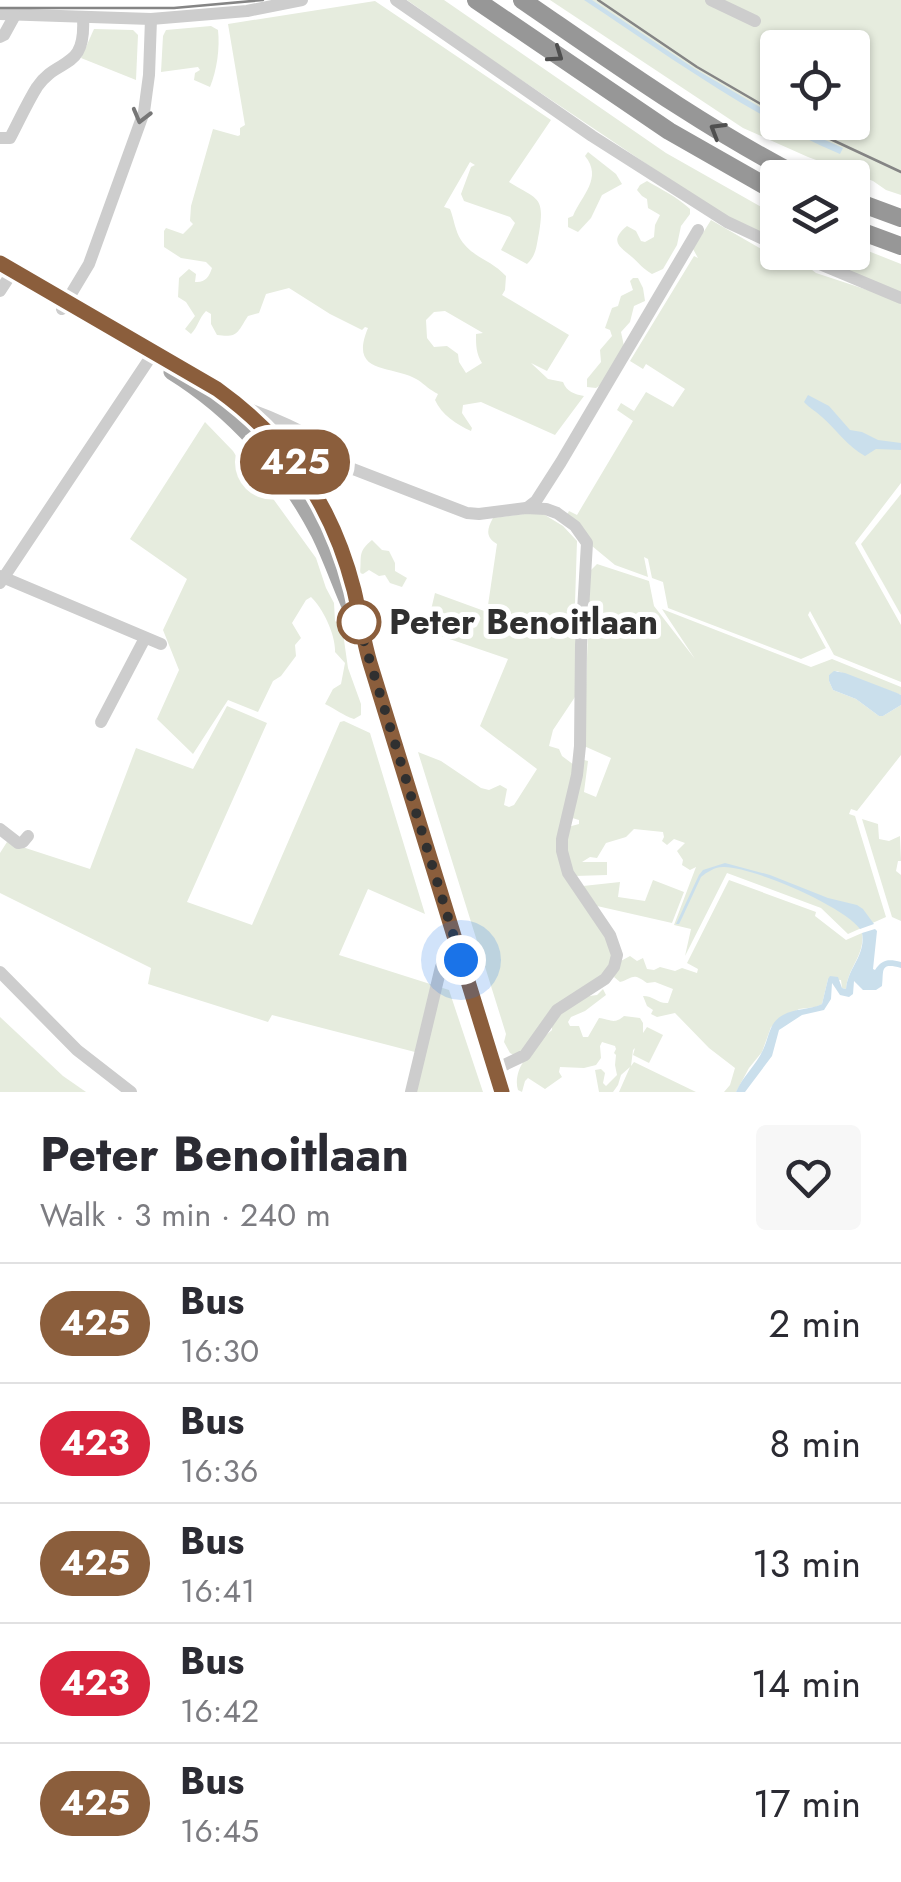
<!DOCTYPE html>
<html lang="en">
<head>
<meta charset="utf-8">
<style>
  body { margin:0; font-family:Jost,sans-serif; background:#f7f7f7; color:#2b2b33; height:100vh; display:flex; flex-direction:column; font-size:38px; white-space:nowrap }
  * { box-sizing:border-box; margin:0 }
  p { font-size:32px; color:#7c7c81 }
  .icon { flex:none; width:55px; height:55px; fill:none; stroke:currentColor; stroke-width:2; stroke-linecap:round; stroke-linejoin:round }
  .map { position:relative; height:1092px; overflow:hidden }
  .side { display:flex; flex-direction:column; background:#fff; flex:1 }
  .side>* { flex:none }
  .badge { padding:0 20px; border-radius:32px; font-size:35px; line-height:65px }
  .controls { position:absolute; left:760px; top:30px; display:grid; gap:20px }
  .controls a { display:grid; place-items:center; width:110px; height:110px; border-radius:10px; background:#fff; box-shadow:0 2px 8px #0004; font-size:50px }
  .you { position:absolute; width:50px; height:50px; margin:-25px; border:8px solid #fff; border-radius:50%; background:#1a73e8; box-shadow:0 0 0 15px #1a73e833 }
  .map>.badge { position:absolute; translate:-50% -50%; box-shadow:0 0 0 5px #fff }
  .round { display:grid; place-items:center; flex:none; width:105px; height:105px; border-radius:10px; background:#f7f7f7 }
  .overview { display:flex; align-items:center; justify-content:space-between; height:170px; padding:0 40px }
  h1 { font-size:48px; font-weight:700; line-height:75px }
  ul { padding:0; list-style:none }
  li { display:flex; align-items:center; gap:30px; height:120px; padding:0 40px; border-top:2px solid #e1e1e2 }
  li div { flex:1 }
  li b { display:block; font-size:38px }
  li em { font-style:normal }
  li .badge { min-width:110px; font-weight:700; text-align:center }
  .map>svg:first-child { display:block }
  .green { fill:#e6ecde; fill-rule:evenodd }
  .water { fill:#cadfec }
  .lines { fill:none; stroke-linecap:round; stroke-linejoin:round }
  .minor { stroke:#cdcdcd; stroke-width:12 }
  .major { stroke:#a8a8a8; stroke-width:15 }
  .highway { stroke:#979797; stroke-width:18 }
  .tram { stroke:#858585; stroke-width:2.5 }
  .oneway { stroke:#4f4f4f }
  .oneway2 { stroke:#777 }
  .line-casing { stroke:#fff; stroke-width:22 }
  .line { stroke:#8b5e3c; stroke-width:15 }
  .walk { stroke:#303030; stroke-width:10; stroke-dasharray:0 18 }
  .stop-dot { fill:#fff; stroke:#8b5e3c; stroke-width:5 }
  .labels { text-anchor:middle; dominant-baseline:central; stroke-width:10; stroke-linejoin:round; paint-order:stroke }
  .stop-label { font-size:35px; font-weight:bold; fill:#303030; stroke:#fff; text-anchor:start }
</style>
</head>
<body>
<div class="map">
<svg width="901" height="1092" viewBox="0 0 901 1092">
  <rect width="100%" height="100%" fill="#fff"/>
  <g class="green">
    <path d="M407,0H444L666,153L777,216V242L727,218L502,67Z"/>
    <path d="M550,0H901V195L886,190L873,181L808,157L743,128ZM778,48H852V122H778Z"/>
    <path d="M375,1L551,120L509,182C538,200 545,196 539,233C536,247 537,254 527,264L501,250L515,223L510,217L464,201L461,194L471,167L475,165L470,162L444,207L450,209C454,219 455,231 461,240C473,258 490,259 506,276L505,290L502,295L569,335L547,371L531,363L548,379L563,382C567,392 574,394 584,396L555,435L481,402L463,405L462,413L472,428L471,431C457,425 441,414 435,400L438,394C430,390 425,385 418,380C392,364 348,376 368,328L365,327L362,330L330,314L289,288L266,294L259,313L248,316C237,333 238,338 217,335L211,324V314L206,311C199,318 198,327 191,334L185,329L195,316L186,302L178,297L179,278L189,269L196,274L195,282C205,283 209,277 212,268L206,262L181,258L164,247V231L166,228L183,234L193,224L190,221L191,206L213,129L238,136L240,135V128L245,125L228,24ZM445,311L483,333L476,334C476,346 476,353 482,363L466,373L459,362L458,354L447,346L434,347L427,338L426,320L434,312Z"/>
    <path d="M211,26L218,30C220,48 217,70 210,87L194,80L195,73L200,70L198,67L161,72L163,36L166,30Z"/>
    <path d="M94,29L133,30L138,35L136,80L81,58Z"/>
    <path d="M588,152L616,174L622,184L602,195L591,218L578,232L568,227V218L573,216C582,195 603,178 585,156Z"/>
    <path d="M647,181C662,190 676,196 690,209V214L681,226L677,245L663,269L652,274C643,269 639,263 632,257C619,246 609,241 627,226L636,231L641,241L645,242L654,237L655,225L660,215L648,208L647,199L642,196L637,190L640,185Z"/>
    <path d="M711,220L763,250L807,266L816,273L901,301V483L855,543L901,625V682L834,655L810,611L808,615L826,648L801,659L668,608L663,582L652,578L648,559L644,557L648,577L615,565L592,546L567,515L569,511L577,515L633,421L617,410L621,403L634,411L646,392L673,407L685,389L646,364L643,369L630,361L694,256L698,258L693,249Z"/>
    <path d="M853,245L901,264V293L803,253L852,252Z"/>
    <path d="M633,278H638L643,288L645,301L634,306L630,322L621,332L624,346L602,384L596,388L587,387V379L601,362L600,350L612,336L610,330L605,328L612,308L618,306L621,296L633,290L630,281Z"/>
    <path d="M205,422L233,451L247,473L274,500L316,558L326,588L334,603L335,621L342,626L348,668L361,704V715L354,719C342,715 336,709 325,704L333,689L341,684L345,663L335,652C336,636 323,608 311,597L306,600L292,623L301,638L295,645L296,656L281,676L273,681L258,712L228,700L193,754L157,719L179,670L163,630L187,579L130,539Z"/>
    <path d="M901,494V615L861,544Z"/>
    <path d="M540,512L563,526L577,541L574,634L578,635L579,691L553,730L549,746L559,749L562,756L574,765L557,839L606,933L614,954L609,970L556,1006L545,1036L552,1030V1019L582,997L597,995L603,989L606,995L585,1011L571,1017L568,1022L570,1026H579L583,1037H588L599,1018C610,1019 614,1025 624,1016L640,1018L643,1023V1033L647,1027L663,1035L649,1063L633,1055L635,1048L633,1050L631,1066L634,1062L696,1092H619L630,1067L621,1075L618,1085L613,1092H599L595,1070L601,1069L605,1073L603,1083L606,1086L617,1075L615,1065L616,1055L614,1053L616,1049L615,1046L602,1042L600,1046L601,1058L596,1065L584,1068L560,1067L559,1072L562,1077L545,1089L528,1078L525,1081L522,1092L518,1090C515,1081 518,1069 524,1061L510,1053L504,1042L506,1034L418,752L441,761L481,788L489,790L500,785L507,789L504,805L509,807L514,805L537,769L480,726L508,659L426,631L435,593L487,612L497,544C485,537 487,529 493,518Z"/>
    <path d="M372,540L382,550L389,551L395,563V571L407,578L402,587L390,583L385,575L379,576L369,570L363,574L360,573C362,557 357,552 372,540Z"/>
    <path d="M597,564L649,581L654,606L695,659L662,609L811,667L832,659L901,687V695L837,671L829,675V681L833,690L856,699L879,716H883L901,705V755L857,811L851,809L849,814L855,816L886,917L848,934L821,908L727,873L685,956L691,929L674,925L696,867L690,870L682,865L683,860L677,851L685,843L674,839L667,845L662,841L664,837L663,832L634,829L626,837L606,843L597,858L590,857L582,862H607V875L575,876L560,853L568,827L579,824V820L569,817L584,760L588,761L584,792L596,797L611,758L584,746L590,571Z"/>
    <path d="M227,706L267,723L187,902L252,925L340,722L344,721L370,733L425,914L368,889L339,955L449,990L483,1092H416L415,1052L272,1015L268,1022L148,984L151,968L0,893V853L7,842L90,869L136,748L193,769Z"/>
    <path d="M862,819L878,824L879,839L889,841L900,836L901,861H898L896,871L901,875V921L892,917Z"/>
    <path d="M653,880L684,892L672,923L597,906L583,886L620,882L618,897L645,901Z"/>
    <path d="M729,880L816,912L815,916L846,940L862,933C865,956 848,967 846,989L842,988L841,980L828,979L822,1004L816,1007L799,1009L771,1027L762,1052L749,1068L736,1092H724L730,1085L735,1068L709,1048L675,1013L657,1017L651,1014L653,1010L647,1006L643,996C654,996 658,1004 668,1003L673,989L655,982L647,983C632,972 634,978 620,982L614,977L619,962L630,956L637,961L643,958L647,969L654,970L660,967L675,971L682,968L697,973L698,969L687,963Z"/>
    <path d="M0,1017L63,1076L86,1092H0Z"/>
  </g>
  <g class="water">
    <path d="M584,0H592L695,69L777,117L778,122L787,123L843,148L840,154C749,115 667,55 584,0Z"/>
    <path d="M808,395L829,406L850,430L862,432L878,440L901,443V450L876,449L865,456C847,446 837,430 822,417C816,411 809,408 804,402Z"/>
    <path d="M834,671L845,673L897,693L901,695V705L883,716H879L856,699L833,690L829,681V675Z"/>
    <path d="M725,863L770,875L828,898L857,905L863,909L874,924L860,929C844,906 751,866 723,867C715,867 707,872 701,877L682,918L679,924H676L699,875L703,870Z"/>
    <path d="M875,929L877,931L873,969L875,970C882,959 889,959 901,962V968C879,962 884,971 882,986L876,990H863L854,981L853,994L849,997L840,995L832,983L831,999L824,1010L802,1015L779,1030L772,1056L745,1092H736C743,1076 756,1065 763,1050C769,1038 769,1022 783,1015C795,1008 810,1010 822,1004L828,979L830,976L838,977L842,988L846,989C848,967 866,956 862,933Z"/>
  </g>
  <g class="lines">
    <g class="minor">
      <path d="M396,0L592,136L727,222L778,246"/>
      <path d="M711,0L755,21"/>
      <path d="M0,14L151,19L247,11L302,0"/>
      <path d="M0,37L4,35L15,15"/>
      <path d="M0,138H10C19,121 27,103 37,87C58,56 86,72 83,18"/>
      <path d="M791,252L901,298"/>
      <path d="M0,291L13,271"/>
      <path d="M62,309L89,264L144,112L149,75L151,19"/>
      <path d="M243,407C264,414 312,433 326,449C331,455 334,464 337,472"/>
      <path d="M295,494L337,472L353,469L467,513L479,514L526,508L546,509L557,513L575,526L587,543L581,645L580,746L577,775L562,839V851L568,873L610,935L617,955L614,967L605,979L557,1010L525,1055L496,1069"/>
      <path d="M527,508L536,501L561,462L698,230"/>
      <path d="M0,576L161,644"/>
      <path d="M0,583L154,352"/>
      <path d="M101,722L145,638"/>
      <path d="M0,829L18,843L23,842L28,836"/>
      <path d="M0,972L77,1050L131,1092"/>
      <path d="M411,1092L441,967L444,963L461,959"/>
    </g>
    <g class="major">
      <path d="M0,263L217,389L254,418L295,463L311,485L342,550L354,593L362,635L389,728L502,1092"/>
      <path d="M171,372C234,411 284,468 318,533C331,559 340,587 352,613"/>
    </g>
    <g class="highway">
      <path d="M476,0L669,131L778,193"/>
      <path d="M522,0C614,63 703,127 802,178"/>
      <path d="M852,200L901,218"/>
      <path d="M852,228L901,246"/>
    </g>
    <g class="tram">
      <path d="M598,0L697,67L778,114"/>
      <path d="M0,8H174L263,0"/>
      <path d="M794,122L901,172"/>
    </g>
  </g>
  <defs><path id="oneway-chevron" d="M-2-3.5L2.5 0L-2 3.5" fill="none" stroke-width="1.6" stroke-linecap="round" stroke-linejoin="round" transform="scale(2.5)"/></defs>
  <g class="oneway">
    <use href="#oneway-chevron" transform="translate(556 55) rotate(35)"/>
    <use href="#oneway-chevron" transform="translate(717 130) rotate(-149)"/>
  </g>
  <use class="oneway2" href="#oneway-chevron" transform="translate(141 116) rotate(105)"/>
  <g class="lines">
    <defs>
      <path id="line" d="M0,263L217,389C288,440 332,504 354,590C360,615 363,641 371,666L502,1092"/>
    </defs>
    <use href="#line" class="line-casing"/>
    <use href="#line" class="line"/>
    <path class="walk" d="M359,622L353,616L362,635L461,960"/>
  </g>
  <circle class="stop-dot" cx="359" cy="622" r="20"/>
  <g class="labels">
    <g class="stop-label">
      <text x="389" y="622">Peter Benoitlaan</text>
    </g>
  </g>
</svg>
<div class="controls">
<a><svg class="icon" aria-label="locate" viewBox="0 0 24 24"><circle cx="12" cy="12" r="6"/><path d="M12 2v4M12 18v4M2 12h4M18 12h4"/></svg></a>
<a><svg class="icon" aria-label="layers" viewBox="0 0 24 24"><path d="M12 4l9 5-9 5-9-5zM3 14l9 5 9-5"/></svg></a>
</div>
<div class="you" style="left:461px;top:960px"></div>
<b class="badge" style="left:295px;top:462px;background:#8b5e3c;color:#fff">425</b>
</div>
<section class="side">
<div class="overview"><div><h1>Peter Benoitlaan</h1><p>Walk · 3 min · 240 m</p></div><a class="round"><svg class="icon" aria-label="heart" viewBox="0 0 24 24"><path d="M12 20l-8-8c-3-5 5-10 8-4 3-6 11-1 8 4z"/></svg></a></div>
<ul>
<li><span class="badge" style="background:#8b5e3c;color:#fff">425</span><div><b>Bus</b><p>16:30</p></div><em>2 min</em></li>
<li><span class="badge" style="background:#d7263d;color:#fff">423</span><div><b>Bus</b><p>16:36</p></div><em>8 min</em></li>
<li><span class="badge" style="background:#8b5e3c;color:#fff">425</span><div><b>Bus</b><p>16:41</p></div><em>13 min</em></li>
<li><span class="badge" style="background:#d7263d;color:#fff">423</span><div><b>Bus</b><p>16:42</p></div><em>14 min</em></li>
<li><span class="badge" style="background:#8b5e3c;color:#fff">425</span><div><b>Bus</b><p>16:45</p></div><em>17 min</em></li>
</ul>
</section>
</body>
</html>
